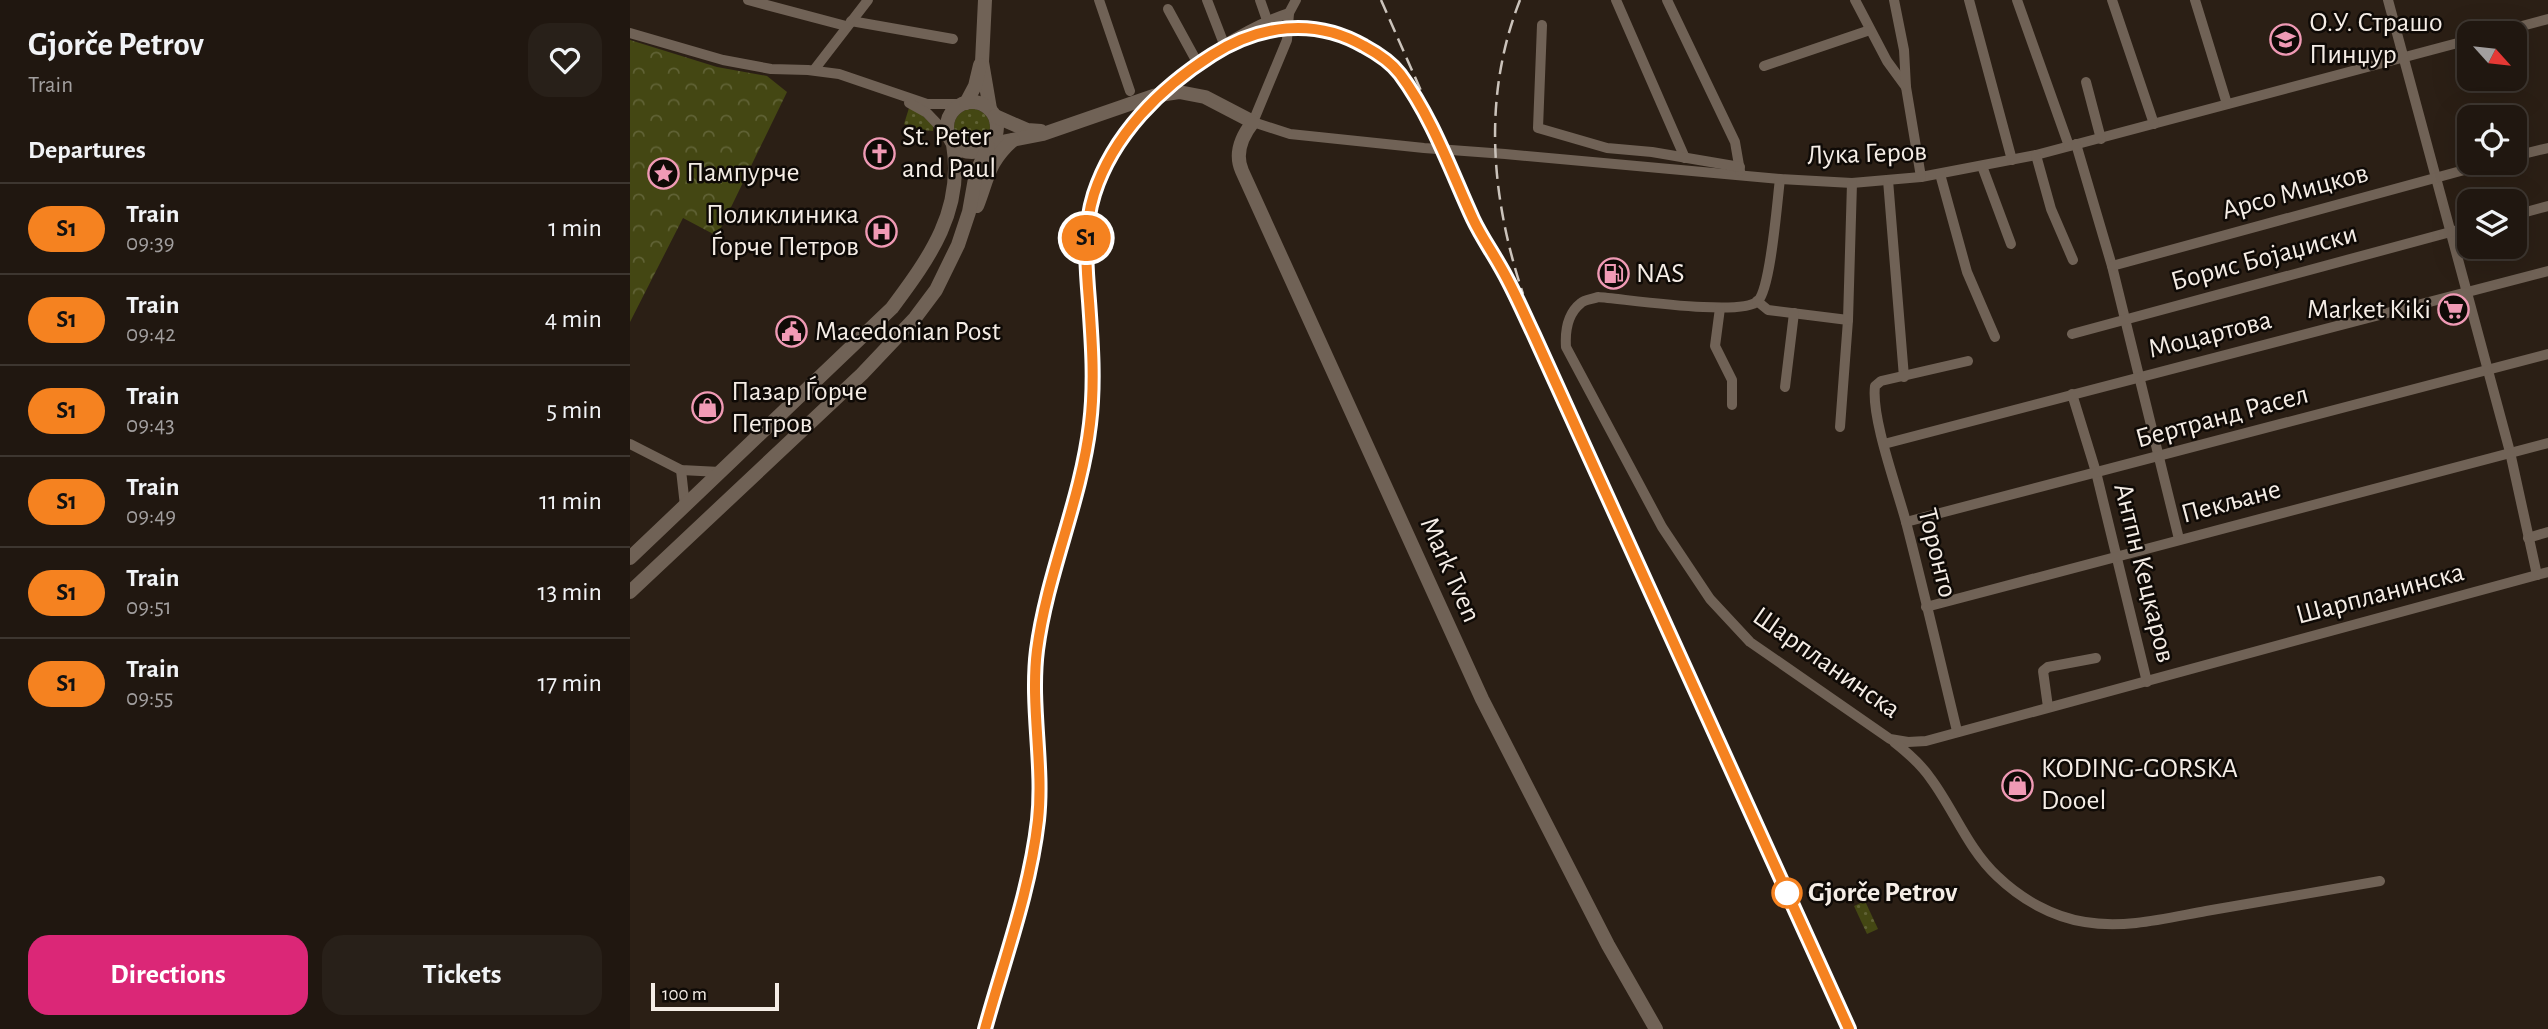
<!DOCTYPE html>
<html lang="en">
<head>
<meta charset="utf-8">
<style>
  body { margin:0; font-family:"Alegreya Sans",sans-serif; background:#282019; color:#f1f3f6; height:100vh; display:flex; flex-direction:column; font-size:26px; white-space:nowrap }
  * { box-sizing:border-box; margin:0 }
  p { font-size:23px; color:#a29f9f }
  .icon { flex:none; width:38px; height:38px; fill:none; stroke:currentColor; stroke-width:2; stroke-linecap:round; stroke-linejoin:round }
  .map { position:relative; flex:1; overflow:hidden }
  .side { display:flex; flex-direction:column; background:#201710; width:630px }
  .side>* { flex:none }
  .badge { padding:0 14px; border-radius:23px; font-size:24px; line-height:46px }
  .needle { width:46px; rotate:117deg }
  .fabs { position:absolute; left:1827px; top:21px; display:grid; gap:14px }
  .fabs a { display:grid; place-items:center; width:70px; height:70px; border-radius:14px; background:#201710; box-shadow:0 7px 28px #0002,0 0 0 2px #3d3630; font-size:35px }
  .scale { position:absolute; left:21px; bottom:18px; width:128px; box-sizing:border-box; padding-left:7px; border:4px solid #f5ede6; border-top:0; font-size:19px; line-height:24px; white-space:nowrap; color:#f5ede6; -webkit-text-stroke:5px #0f0a06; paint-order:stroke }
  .map>.badge { position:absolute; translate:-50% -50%; box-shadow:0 0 0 4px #fff }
  h2 { padding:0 28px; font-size:26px; line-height:63px }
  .round { display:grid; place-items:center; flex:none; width:74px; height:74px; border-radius:21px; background:#282019 }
  .overview { display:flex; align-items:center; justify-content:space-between; height:119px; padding:0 28px }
  h1 { font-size:33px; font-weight:600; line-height:52px }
  .cta { display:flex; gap:14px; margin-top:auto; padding:14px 28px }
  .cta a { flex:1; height:80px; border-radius:21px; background:#db2777; color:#fff; font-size:28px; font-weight:600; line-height:80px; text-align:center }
  .cta a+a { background:#282019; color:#f1f3f6 }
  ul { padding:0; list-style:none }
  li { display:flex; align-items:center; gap:21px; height:91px; padding:0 28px; border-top:2px solid #3d3630 }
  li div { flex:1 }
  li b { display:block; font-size:26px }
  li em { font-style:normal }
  li .badge { min-width:77px; font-weight:700; text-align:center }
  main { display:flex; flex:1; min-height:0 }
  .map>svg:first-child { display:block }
  .grass { fill:url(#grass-dots) }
  .forest { fill:url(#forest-crowns) }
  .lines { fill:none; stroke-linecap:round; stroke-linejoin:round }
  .street { stroke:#706256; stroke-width:10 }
  .secondary { stroke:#706256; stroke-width:14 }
  .rail { stroke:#cbc3bb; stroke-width:2.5; stroke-dasharray:14 7; stroke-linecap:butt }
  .line-casing { stroke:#fff; stroke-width:16 }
  .line { stroke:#f58220; stroke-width:10 }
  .stop-dot { fill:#fff; stroke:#f58220; stroke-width:3.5 }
  .labels { text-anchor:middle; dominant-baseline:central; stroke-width:5; stroke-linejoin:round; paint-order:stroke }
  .poi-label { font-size:28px; fill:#f5ede6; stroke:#0f0a06; text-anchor:start }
  .street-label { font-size:28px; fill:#f5ede6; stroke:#0f0a06 }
  .stop-label { font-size:28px; font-weight:bold; fill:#f5ede6; stroke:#0f0a06; text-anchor:start }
</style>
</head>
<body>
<main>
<section class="side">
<div class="overview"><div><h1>Gjorče Petrov</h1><p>Train</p></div><a class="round"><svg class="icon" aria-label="heart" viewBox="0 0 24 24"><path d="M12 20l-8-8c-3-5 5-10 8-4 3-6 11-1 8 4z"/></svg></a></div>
<h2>Departures</h2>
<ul>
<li><span class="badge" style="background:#f58220;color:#111">S1</span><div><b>Train</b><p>09:39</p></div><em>1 min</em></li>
<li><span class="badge" style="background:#f58220;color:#111">S1</span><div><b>Train</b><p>09:42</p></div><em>4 min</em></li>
<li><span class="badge" style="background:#f58220;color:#111">S1</span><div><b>Train</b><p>09:43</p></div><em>5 min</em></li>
<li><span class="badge" style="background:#f58220;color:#111">S1</span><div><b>Train</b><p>09:49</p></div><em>11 min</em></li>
<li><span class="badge" style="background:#f58220;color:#111">S1</span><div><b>Train</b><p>09:51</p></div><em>13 min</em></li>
<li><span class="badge" style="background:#f58220;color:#111">S1</span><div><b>Train</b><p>09:55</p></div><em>17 min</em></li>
</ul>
<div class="cta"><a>Directions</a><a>Tickets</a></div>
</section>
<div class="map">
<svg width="1918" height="1029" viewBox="0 0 1918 1029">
  <defs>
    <pattern id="grass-dots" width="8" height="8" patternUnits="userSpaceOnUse" patternTransform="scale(1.75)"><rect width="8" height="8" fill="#444713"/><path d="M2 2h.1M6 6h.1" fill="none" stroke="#606235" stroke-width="1.8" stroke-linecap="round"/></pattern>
    <pattern id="forest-crowns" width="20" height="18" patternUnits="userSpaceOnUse" patternTransform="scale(1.75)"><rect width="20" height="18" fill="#444713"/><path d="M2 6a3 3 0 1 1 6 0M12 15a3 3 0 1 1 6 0" fill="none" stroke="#606235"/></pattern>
  </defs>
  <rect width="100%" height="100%" fill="#2b1f15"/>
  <g class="grass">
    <path d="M279,108L290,113L303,126V131L283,129L274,124Z"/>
    <circle cx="342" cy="127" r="18"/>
    <path d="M1235,901L1248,929L1237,934L1224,906Z"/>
  </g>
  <path class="forest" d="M0,40L87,67L137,76L157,92L87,236L53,218L0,322Z"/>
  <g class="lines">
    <g class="street">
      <path d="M118,0L216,26"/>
      <path d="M469,0L500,91"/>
      <path d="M577,0L594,44"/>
      <path d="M630,0L637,20"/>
      <path d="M666,0L659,13L657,40L623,122L660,134L794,148L875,154L1150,179L1222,183L1291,177L1406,155L1839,40"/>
      <path d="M986,0L1055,158"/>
      <path d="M1037,0L1105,142L1110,171"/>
      <path d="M1225,0L1257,61L1276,87"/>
      <path d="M1264,0L1274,50L1276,87L1291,177"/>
      <path d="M1339,0L1382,160"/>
      <path d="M1387,0L1439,146"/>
      <path d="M1482,0L1524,124"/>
      <path d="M1565,0L1597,104"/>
      <path d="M1758,0L1880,452L1907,575"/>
      <path d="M538,9L567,62"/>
      <path d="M221,21L323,39"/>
      <path d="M912,25L908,128L977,148L1022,152L1110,167"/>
      <path d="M0,33L93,60L141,69L178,70L209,74L297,104H331"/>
      <path d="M1866,33L1918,19"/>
      <path d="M1134,66L1240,30"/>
      <path d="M184,70L238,0"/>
      <path d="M1456,82L1471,139"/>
      <path d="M526,94C568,62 608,30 659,13"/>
      <path d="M279,103L297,113L319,136"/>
      <path d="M1446,144L1482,266L1549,539"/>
      <path d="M1406,155L1421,209L1443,260"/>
      <path d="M1885,156L1918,148"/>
      <path d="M1352,166L1381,244"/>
      <path d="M1310,174L1337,272L1365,337"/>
      <path d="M1150,179C1147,202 1141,287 1128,301C1111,317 996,299 968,297C963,299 954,300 951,303C937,314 935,332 936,347L1032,527L1080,599L1120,642L1260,739L1278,742L1296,741L1918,572"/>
      <path d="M1258,180L1274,377"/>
      <path d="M1885,215L1918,206"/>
      <path d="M1482,266L1860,163"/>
      <path d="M1127,301L1138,310L1218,320L1210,427"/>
      <path d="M1090,308L1085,346L1102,380V405"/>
      <path d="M1218,320L1222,183"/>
      <path d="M1442,334L1839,227"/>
      <path d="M1155,387L1164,313"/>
      <path d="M1442,394L1466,472L1517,682"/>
      <path d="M0,444L51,470L90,472"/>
      <path d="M1254,444L1918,271"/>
      <path d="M51,470L55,506"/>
      <path d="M1276,522L1918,354"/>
      <path d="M1898,538L1918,532"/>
      <path d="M1296,607L1918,443"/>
      <path d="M1418,707L1413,671L1418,667L1466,658"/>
      <path d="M1327,731C1310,661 1294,591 1276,522C1267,488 1241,418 1245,386L1251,381L1338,361"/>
      <path d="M1264,742C1278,753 1291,764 1301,779C1324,810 1338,849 1367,876C1391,899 1422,917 1455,922C1495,929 1537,918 1576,911C1634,901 1692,891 1750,881"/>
    </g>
    <g class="secondary">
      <path d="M355,0L352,62L360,109"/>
      <circle cx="342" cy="127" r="25"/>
      <path d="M336,103L345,86L350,65"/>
      <path d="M365,116L397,130L411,131"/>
      <path d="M361,144L413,134L523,96L549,92L575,97L623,122C612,136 604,153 612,171L852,699L978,945L1026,1029"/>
      <path d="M347,206C358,178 358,162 383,140"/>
      <path d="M0,558L262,308C300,257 334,210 323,144"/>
      <path d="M0,592L232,374L285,318L306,290L328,245L339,212L346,173L358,147"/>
    </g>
    <g class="rail">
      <path d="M751,0L792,93"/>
      <path d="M890,0C852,97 861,197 893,294"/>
      <path d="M869,262L1220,1029"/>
      <path d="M355,1029C365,991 376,954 387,916C396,883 406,850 408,815C412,762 401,708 407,654C415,576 450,503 460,425C469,351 444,266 463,198C484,124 568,43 644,29C686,20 735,37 765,68C787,91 799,123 812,151C830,192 848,231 872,269"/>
    </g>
  </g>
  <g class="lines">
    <defs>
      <path id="line" d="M355,1029C374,960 400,891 408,820C414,764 400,706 407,650C417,573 451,501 460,424C465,383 462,343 459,301C456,265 453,229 464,194C483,135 530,88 582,55C629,25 684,17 734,46C747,53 761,62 770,74C802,117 821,171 843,219C851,236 861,250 870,266C883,288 893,312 904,335L1219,1029"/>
    </defs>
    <use href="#line" class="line-casing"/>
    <use href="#line" class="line"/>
  </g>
  <defs>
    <symbol id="school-ring" viewBox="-11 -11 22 22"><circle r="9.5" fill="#0f0a06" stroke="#f09ab5" stroke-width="1.5"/><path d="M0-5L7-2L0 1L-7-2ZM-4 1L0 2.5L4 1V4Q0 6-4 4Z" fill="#f09ab5"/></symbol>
    <symbol id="church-ring" viewBox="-11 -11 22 22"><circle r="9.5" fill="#0f0a06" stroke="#f09ab5" stroke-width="1.5"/><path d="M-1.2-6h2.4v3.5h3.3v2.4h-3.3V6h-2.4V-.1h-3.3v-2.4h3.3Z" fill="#f09ab5"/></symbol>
    <symbol id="sight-ring" viewBox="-11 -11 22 22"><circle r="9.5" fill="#0f0a06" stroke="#f09ab5" stroke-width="1.5"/><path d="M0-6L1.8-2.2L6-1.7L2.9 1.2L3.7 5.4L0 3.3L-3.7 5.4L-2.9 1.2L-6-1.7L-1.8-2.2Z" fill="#f09ab5"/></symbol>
    <symbol id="hospital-ring" viewBox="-11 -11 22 22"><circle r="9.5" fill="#0f0a06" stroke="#f09ab5" stroke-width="1.5"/><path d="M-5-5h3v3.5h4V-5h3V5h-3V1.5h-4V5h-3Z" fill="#f09ab5"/></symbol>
    <symbol id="fuel-ring" viewBox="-11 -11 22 22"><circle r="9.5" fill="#0f0a06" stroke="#f09ab5" stroke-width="1.5"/><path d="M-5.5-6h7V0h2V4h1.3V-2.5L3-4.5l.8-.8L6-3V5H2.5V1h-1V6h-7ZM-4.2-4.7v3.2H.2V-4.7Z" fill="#f09ab5"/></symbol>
    <symbol id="supermarket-ring" viewBox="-11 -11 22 22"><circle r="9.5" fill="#0f0a06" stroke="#f09ab5" stroke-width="1.5"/><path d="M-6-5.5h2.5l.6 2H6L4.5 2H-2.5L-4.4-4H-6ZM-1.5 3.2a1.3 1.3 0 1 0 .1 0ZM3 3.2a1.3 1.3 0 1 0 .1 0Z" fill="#f09ab5"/></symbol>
    <symbol id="civic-ring" viewBox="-11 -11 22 22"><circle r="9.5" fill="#0f0a06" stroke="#f09ab5" stroke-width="1.5"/><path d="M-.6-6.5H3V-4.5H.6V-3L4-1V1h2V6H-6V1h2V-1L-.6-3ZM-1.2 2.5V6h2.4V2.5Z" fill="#f09ab5"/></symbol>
    <symbol id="shop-ring" viewBox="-11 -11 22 22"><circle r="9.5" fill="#0f0a06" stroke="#f09ab5" stroke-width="1.5"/><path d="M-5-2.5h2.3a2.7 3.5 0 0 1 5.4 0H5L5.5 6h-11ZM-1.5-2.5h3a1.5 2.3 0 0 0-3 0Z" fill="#f09ab5"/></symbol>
  </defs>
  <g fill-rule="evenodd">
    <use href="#school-ring" x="1638" y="22" width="35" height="35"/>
    <use href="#church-ring" x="232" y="136" width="35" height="35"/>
    <use href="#sight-ring" x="16" y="156" width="35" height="35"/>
    <use href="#hospital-ring" x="234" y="214" width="35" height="35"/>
    <use href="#fuel-ring" x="966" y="256" width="35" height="35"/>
    <use href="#supermarket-ring" x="1806" y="292" width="35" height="35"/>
    <use href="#civic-ring" x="144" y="314" width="35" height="35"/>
    <use href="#shop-ring" x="60" y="390" width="35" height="35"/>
    <use href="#shop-ring" x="1370" y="768" width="35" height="35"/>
  </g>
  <circle class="stop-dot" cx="1157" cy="893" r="14"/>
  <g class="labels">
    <g class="poi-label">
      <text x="1679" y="23">О.У. Страшо<tspan x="1679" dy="32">Пинџур</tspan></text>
      <text x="272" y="137">St. Peter<tspan x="272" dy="32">and Paul</tspan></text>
      <text x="56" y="173">Пампурче</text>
      <text x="229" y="215" text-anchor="end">Поликлиника<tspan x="229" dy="32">Ѓорче Петров</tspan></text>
      <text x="1006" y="274">NAS</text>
      <text x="1801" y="310" text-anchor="end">Market Kiki</text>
      <text x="185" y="332">Macedonian Post</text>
      <text x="101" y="392">Пазар Ѓорче<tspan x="101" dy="32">Петров</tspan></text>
      <text x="1411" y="769">KODING-GORSKA<tspan x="1411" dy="32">Dooel</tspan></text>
    </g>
    <g class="street-label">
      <text transform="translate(1237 154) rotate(-2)">Лука Геров</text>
      <text transform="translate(1665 192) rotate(-15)">Арсо Мицков</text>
      <text transform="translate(1634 258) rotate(-15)">Борис Бојаџиски</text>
      <text transform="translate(1580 335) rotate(-14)">Моцартова</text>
      <text transform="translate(1592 417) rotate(-15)">Бертранд Расел</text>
      <text transform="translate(1601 502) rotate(-15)">Пекљане</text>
      <text transform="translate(1307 553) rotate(76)">Торонто</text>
      <text transform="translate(820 570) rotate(66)">Mark Tven</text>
      <text transform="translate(1514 573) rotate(76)">Антпн Кецкаров</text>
      <text transform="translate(1750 594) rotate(-15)">Шарпланинска</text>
      <text transform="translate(1196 663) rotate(35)">Шарпланинска</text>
    </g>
    <g class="stop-label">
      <text x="1178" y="893">Gjorče Petrov</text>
    </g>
  </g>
</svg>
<div class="fabs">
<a><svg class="needle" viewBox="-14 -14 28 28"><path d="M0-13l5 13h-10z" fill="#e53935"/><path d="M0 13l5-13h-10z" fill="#a29f9f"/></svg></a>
<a><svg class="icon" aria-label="locate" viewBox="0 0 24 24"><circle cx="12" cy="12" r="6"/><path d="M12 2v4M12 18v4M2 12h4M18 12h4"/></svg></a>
<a><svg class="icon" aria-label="layers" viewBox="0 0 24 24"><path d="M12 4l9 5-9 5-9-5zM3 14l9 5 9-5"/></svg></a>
</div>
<div class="scale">100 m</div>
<b class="badge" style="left:456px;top:238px;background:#f58220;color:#111">S1</b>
</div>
</main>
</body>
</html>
